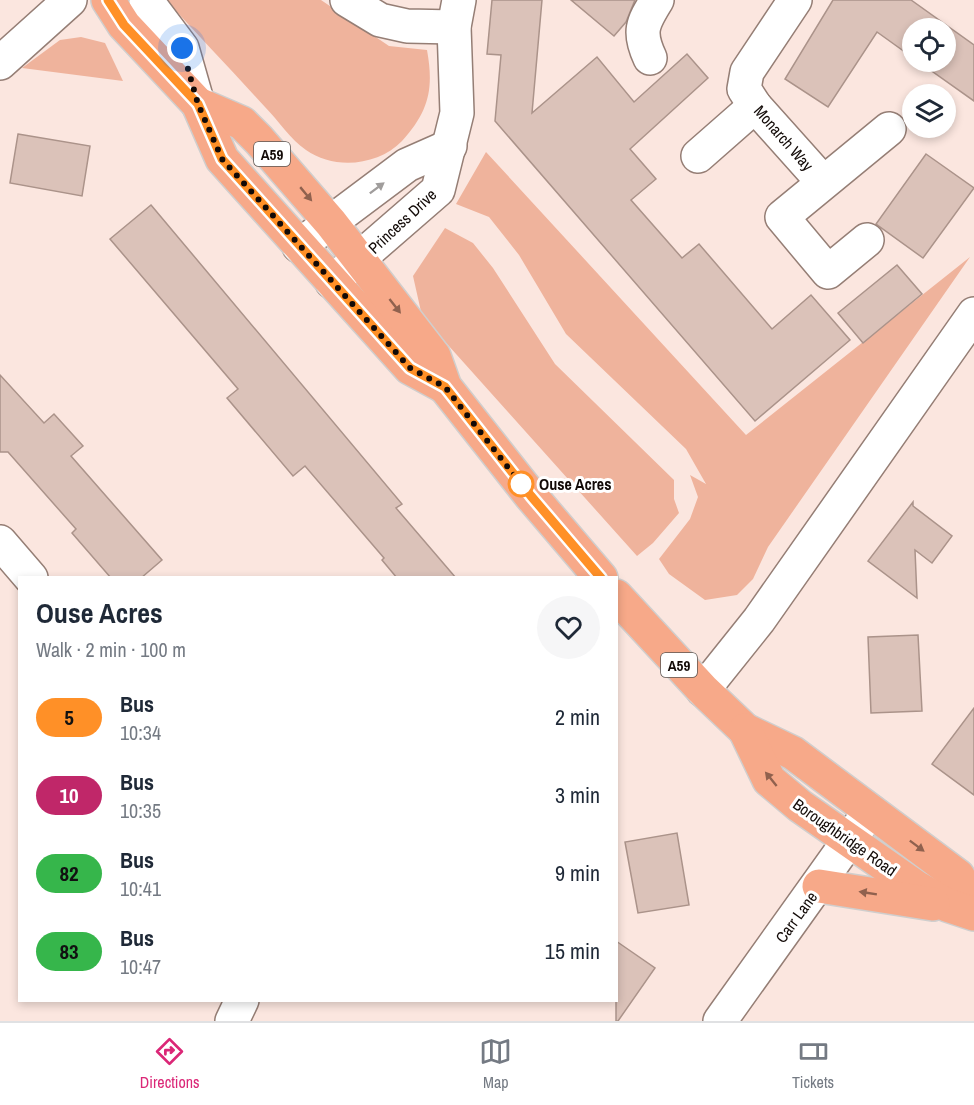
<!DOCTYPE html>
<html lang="en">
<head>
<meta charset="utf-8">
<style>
  body { margin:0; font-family:"Archivo Narrow",sans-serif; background:#f6f6f7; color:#1f2937; height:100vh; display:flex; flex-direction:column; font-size:22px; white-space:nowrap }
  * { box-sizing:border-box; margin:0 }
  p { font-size:20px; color:#747a83 }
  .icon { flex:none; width:33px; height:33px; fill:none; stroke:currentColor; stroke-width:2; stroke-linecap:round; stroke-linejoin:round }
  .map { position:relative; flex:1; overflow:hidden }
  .drawer { position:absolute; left:18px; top:576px; width:600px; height:426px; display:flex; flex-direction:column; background:#fff; border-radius:0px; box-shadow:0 3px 9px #0003 }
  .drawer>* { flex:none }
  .badge { padding:0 12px; border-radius:20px; font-size:21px; line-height:39px }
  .fabs { position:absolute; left:902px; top:18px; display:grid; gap:12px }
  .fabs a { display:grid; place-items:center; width:54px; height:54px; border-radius:50%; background:#fff; box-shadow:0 3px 9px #0003; font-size:30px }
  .you { position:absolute; width:30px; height:30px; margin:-15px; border:4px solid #fff; border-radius:50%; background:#1a73e8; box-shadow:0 0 0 9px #1a73e833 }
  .map>.badge { position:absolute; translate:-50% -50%; box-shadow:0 0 0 3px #fff }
  .round { display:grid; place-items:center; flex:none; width:63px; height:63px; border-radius:32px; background:#f6f6f7 }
  .headline { display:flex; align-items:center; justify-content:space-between; height:102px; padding:0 18px }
  h1 { font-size:28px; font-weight:700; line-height:45px }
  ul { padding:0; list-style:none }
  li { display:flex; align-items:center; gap:18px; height:78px; padding:0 18px }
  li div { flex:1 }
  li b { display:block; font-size:22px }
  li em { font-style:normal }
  li .badge { min-width:66px; font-weight:700; text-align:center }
  .tab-bar { display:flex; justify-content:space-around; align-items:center; height:84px; border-top:2px solid #e0e1e3; background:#fff; font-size:16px; color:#747a83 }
  .tab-bar a { display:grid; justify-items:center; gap:3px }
  .tab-bar .selected { color:#db2777 }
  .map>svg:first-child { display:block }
  .green { fill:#efb39c }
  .building { fill:#dbc2b9; stroke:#ab938a; stroke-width:1.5 }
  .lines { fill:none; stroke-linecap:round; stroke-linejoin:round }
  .minor-casing { stroke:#957e75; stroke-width:36 }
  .major-casing { stroke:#d0cecd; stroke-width:36 }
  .minor { stroke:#fff; stroke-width:33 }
  .major { stroke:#f7a989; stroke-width:33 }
  .oneway { fill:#a09d9c }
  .oneway2 { fill:#90614e }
  .line-casing { stroke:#fff; stroke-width:14 }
  .line { stroke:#ff9027; stroke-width:9 }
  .walk { stroke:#120a07; stroke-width:6; stroke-dasharray:0 10.8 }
  .stop-dot { fill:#fff; stroke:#ff9027; stroke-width:3 }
  .labels { text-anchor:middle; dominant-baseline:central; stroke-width:6; stroke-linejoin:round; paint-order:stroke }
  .shield { fill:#fff; stroke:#595451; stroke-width:1.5 }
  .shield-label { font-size:15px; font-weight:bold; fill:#120a07 }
  .street-label { font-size:16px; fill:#120a07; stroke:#fff }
  .stop-label { font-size:16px; font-weight:bold; fill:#120a07; stroke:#fff; text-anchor:start }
</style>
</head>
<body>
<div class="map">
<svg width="974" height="1021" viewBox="0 0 974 1021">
  <rect width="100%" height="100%" fill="#fbe6df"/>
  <g class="green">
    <path d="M166,0H321L389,46L427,50C434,89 429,111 402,141C378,166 334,170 306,150C291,140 278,120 265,107C232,71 199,36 166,0Z"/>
    <path d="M81,37L105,43L123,81L22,68L60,40Z"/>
    <path d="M486,152L746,435L970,257L768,547L753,579L737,595L705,600L669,574L659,559L690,519L698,497L690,475L706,484L686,449L566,334L519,255L489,217L456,204Z"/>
    <path d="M445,228L473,243L493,268L555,364L674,480V499L679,513L653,543L637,556L422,316L413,276Z"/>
  </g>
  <g class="building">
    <path d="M492,0H542L532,113L597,57L634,102L687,54L708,78L630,149L656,179L631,200L682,258L699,244L772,329L811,295L850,340L755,421L495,121L501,55L487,54Z"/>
    <path d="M571,0H635L626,22L614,36Z"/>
    <path d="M833,0H911L974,45V101L919,62H945V28H912V57L877,32L828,107L785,79Z"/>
    <path d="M18,134L90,146L82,196L10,183Z"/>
    <path d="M926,154L974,188L923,258L876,224Z"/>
    <path d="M151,205L402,504L396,508L456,578H397L382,560L384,558L305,466L293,476L227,398L238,389L110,239Z"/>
    <path d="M897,265L922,294L863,343L838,313Z"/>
    <path d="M0,375L44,423L54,414L83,446L71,456L162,560L141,578H111L72,533L76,529L8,452H0Z"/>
    <path d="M913,502V506L952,536L932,563L915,550L917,598L868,561Z"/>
    <path d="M918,635L922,711L871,713L868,637Z"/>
    <path d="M974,708V795L932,764Z"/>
    <path d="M677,833L689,905L638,913L625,842Z"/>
    <path d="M616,941L655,968L618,1021H616Z"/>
  </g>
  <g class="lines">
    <defs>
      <g id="minor">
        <path d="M146,0L182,48L198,104"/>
        <path d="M347,0L380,20L407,26L454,27"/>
        <path d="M795,0L747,72L744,89L755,106L823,182"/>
        <path d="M650,58C638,32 642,24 657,0"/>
        <path d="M0,63L70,0"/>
        <path d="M698,156L755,106"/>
        <path d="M867,240L828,272L782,217L889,129"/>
        <path d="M299,246L407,165L450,146"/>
        <path d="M332,282L438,190L457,113L454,27L459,0"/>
        <path d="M0,542L31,578"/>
        <path d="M703,690L759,620L974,314"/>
        <path d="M232,1021L242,1000"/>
        <path d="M720,1021L870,811"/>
      </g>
      <g id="major">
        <path d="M108,0L124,25L198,104L222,159L410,368L445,387"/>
        <path d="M198,104L242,123L259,140L331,223L434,356L445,387L531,496L601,578"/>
        <path d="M616,596L703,690L745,730L793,753L958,876L974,904"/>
        <path d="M745,730L769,780L800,806L916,887L947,905L974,914"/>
        <path d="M819,886L933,904"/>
      </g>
    </defs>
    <use href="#minor" class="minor-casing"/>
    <use href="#major" class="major-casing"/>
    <use href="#minor" class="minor"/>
    <use href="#major" class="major"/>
  </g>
  <defs><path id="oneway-solid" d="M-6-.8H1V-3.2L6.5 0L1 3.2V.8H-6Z" transform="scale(1.5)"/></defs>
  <use class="oneway" href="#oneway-solid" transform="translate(377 188) rotate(-37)"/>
  <g class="oneway2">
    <use href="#oneway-solid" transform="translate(306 194) rotate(50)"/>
    <use href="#oneway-solid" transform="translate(395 306) rotate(52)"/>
    <use href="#oneway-solid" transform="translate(771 779) rotate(-129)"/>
    <use href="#oneway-solid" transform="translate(917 846) rotate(37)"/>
    <use href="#oneway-solid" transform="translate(868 893) rotate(-171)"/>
  </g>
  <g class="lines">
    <defs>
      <path id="line" d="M108,0L124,25L198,104L222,159L410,368L445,387L531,496L601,578"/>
    </defs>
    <use href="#line" class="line-casing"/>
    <use href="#line" class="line"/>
    <path class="walk" d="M182,48L198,104L222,159L410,368L445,387L521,484"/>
  </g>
  <circle class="stop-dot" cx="521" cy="484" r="12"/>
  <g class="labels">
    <g class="shield">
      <rect x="254" y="142" width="36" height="24" rx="4.5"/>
      <rect x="661" y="653" width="36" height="24" rx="4.5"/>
    </g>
    <g class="shield-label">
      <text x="272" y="154">A59</text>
      <text x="679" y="665">A59</text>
    </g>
    <g class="street-label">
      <text transform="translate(784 138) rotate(49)">Monarch Way</text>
      <text transform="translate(402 221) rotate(-43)">Princess Drive</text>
      <text transform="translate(845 837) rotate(35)">Boroughbridge Road</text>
      <text transform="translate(796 917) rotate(-54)">Carr Lane</text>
    </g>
    <g class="stop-label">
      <text x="539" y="484">Ouse Acres</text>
    </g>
  </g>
</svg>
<div class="fabs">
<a><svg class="icon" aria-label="locate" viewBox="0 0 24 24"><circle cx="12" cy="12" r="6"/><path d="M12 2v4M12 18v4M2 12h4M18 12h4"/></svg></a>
<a><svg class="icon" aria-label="layers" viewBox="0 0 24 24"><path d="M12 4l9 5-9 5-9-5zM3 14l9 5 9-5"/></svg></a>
</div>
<div class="you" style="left:182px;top:48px"></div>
<section class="drawer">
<div class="headline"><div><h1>Ouse Acres</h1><p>Walk · 2 min · 100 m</p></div><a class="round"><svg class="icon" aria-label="heart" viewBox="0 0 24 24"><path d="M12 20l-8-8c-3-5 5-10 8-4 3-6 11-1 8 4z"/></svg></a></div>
<ul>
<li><span class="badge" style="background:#ff9027;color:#111">5</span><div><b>Bus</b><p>10:34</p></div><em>2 min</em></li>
<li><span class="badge" style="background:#c02769;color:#fff">10</span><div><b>Bus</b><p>10:35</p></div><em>3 min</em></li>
<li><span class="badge" style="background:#36b64b;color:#111">82</span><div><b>Bus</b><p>10:41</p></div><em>9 min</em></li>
<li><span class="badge" style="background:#36b64b;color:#111">83</span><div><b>Bus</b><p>10:47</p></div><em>15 min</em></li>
</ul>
</section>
</div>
<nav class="tab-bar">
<a class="selected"><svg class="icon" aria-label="directions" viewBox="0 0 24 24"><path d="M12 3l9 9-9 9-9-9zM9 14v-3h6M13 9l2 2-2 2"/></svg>Directions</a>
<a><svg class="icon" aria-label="map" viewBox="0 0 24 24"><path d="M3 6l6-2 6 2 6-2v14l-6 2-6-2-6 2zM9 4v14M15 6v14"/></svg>Map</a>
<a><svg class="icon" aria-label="tickets" viewBox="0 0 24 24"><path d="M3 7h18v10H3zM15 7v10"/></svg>Tickets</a>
</nav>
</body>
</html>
